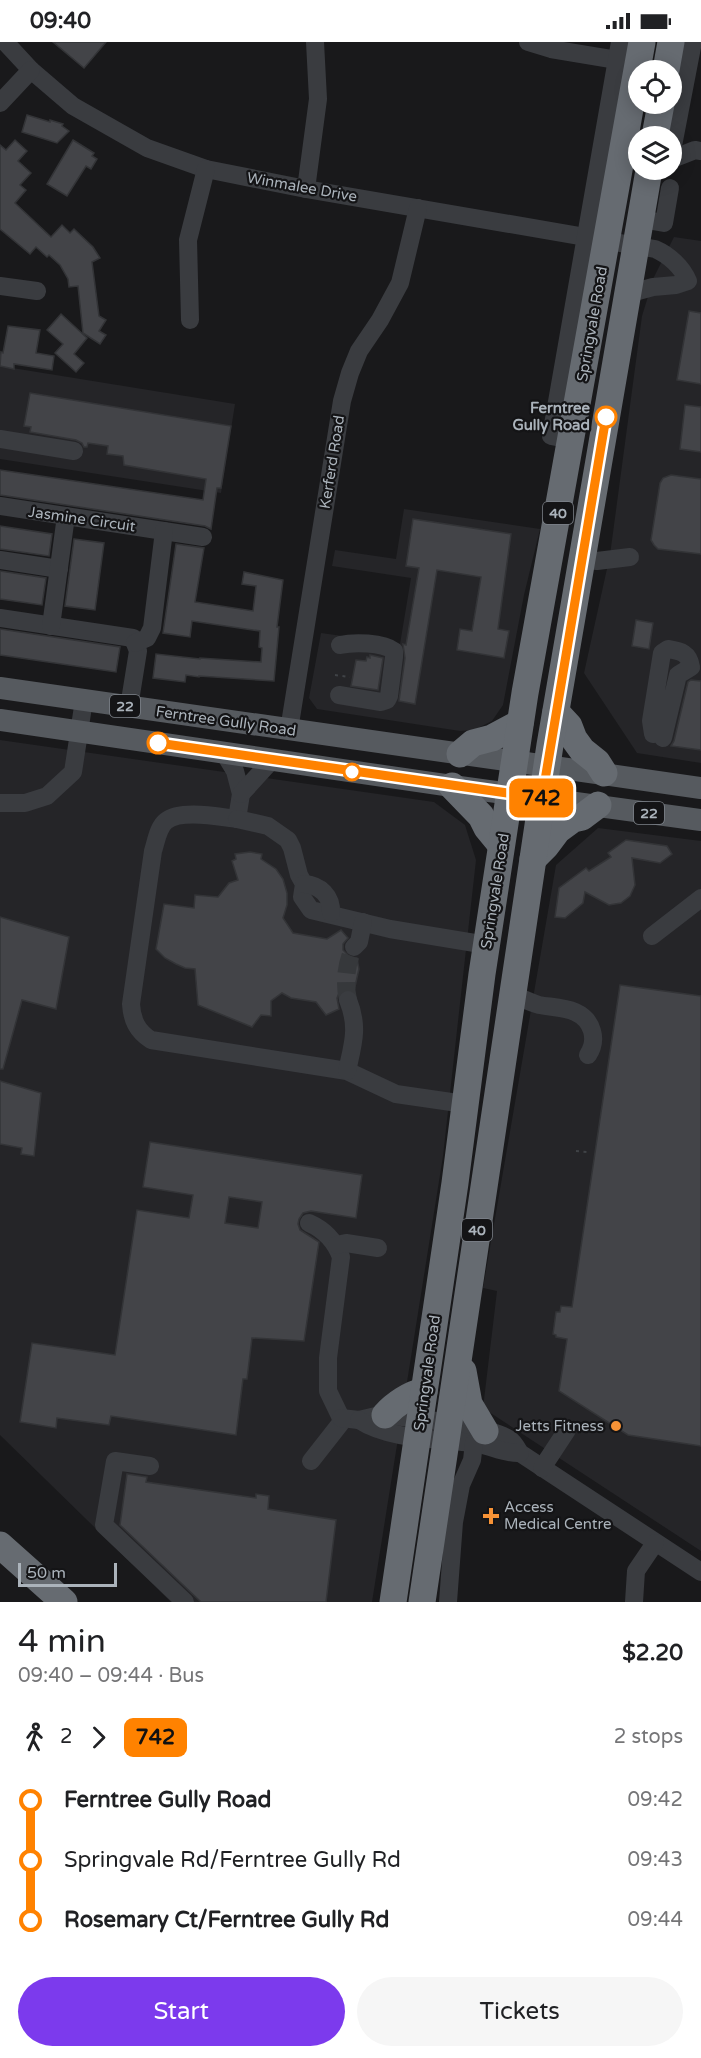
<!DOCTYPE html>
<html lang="en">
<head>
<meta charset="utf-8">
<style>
  body { margin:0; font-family:"Varela Round",sans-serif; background:#f6f6f6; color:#202124; height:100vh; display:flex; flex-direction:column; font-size:22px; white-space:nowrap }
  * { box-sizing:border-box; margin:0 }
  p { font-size:20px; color:#757577 }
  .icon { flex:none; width:33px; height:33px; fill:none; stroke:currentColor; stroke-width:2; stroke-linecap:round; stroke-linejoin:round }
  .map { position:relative; height:1560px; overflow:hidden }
  .drawer { display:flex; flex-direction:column; background:#fff; flex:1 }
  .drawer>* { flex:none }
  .badge { padding:0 12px; border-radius:9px; font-size:21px; line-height:39px }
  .buttons { position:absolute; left:628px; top:18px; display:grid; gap:12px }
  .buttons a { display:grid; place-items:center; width:54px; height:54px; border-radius:50%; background:#fff; box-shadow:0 3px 15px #0003; font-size:30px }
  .scale { position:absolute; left:18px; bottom:15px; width:99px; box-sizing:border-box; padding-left:6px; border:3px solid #abb3bb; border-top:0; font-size:16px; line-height:21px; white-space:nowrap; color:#abb3bb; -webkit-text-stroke:4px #141416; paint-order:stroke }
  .map>.badge { position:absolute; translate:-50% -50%; box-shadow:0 0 0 3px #fff }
  .legs { display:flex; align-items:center; gap:9px; height:66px; padding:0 18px; font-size:20px }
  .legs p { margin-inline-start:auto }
  .summary { display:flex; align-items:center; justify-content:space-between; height:102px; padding:0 18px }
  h1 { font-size:33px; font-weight:600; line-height:45px }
  .primary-button { display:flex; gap:12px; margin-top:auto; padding:12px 18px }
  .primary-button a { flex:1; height:69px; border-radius:36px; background:#7c3aed; color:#fff; font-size:24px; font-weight:600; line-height:69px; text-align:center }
  .primary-button a+a { background:#f6f6f6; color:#202124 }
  ul { padding:0 18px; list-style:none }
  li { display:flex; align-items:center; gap:21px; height:60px; font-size:22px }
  li i { display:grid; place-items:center; width:9px; height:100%; margin:0 8px; background:currentColor }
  li i::after { content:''; width:15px; height:15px; margin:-8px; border:4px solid; border-radius:50%; background:#fff }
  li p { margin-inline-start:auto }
  li:first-child i { background:linear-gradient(#0000 50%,currentColor 0) }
  li:last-child i { background:linear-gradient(currentColor 50%,#0000 0) }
  .status { display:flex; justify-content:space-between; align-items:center; height:42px; padding:0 30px; background:#fff; direction:ltr }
  .status svg { height:16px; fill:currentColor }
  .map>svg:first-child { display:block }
  .built { fill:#252528 }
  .building { fill:#434448; stroke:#333437; stroke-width:1.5; fill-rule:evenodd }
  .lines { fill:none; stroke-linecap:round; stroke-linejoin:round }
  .minor-tunnel { stroke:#36383b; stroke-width:18; stroke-dasharray:18 9; stroke-linecap:butt }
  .path { stroke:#404347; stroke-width:2; stroke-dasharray:3 4.5; stroke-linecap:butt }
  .minor { stroke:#3a3c40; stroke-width:18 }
  .major { stroke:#565a5f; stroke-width:22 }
  .highway { stroke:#666b71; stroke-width:27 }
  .line-1-casing { stroke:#fff; stroke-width:14 }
  .line-1 { stroke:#ff8200; stroke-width:9 }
  .stop-1-dot { fill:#fff; stroke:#ff8200; stroke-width:3 }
  .poi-dot { fill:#f69236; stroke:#141416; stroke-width:2 }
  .labels { text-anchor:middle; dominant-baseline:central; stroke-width:4.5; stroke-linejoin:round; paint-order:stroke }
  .shield { fill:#141416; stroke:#7e838a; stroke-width:1.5 }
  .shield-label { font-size:14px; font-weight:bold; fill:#abb3bb }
  .street-label { font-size:15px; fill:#abb3bb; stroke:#141416 }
  .stop-label { font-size:15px; font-weight:bold; fill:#abb3bb; stroke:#141416; text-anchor:end }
  .poi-label { font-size:15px; fill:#abb3bb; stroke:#141416; text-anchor:end }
</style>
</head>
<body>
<div class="status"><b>09:40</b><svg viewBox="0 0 49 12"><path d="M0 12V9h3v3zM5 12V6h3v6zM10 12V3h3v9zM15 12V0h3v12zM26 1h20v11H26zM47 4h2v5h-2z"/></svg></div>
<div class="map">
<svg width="701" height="1560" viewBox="0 0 701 1560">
  <rect width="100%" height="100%" fill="#19191b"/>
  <g class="built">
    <path d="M674,195L701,199V721L637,711L584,631L610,513L642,274L654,235Z"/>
    <path d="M0,324L235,362L221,451L0,417Z"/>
    <path d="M404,467L540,487L524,553L503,663L492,679L474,688L460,689L317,667L309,656L321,591L400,602L411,536L332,524L335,508L396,517Z"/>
    <path d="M0,698L434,760L465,783L476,818L443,1114L372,1560H171L0,1393Z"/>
    <path d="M598,786L701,799V1509L483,1366L497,1249L483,1246L556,823Z"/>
  </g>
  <g class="building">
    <path d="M53,0H106L84,26Z"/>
    <path d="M27,73L50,80V78L63,82L62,84L69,89L57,101L22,90Z"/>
    <path d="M15,98L27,109L18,119L31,131L20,143L26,148L15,161L51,195L62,183L70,191L74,187L93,205L100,216L92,220L99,274L106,278L99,289L106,293L100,302L83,291L78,244L69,245L68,237L60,223L49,213L47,215L36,205L30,212L0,187V103L6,108Z"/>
    <path d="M73,98L94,111L92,114L97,117L91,127L86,124L67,154L47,142Z"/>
    <path d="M689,269L701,271V342L677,338Z"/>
    <path d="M61,272L87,296L74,312L84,321L76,330L55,311L63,302L47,288Z"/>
    <path d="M8,284L40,288L36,311L54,314L52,328L14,322V327L0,324L1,310L3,311Z"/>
    <path d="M30,351L231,384L221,446H217L211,487L205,484L0,453V428L203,458L206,437L124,423L123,414L107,412L108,404L88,401L87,405H84L82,401L76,398L30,390L31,385L24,384Z"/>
    <path d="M685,363L701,365V410L680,407Z"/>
    <path d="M671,433L701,437V512L658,507L654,503L651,498L660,441L663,436Z"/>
    <path d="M413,477L511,492L498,587L509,589L504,616L457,608L460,587L472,589L481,535L437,528L415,662L399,659L405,616L403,602L406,603L419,526L406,524Z"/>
    <path d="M0,484L52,492L49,514L0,507Z"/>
    <path d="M74,497L104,501L95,568L65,564Z"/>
    <path d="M176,502L204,506L195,560L253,569L256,544L242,542L244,530L283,538L277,585H279L274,639L199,634V635L186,633L185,640L153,636L156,612L200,617V616L261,620L262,606L259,605L260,589L192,579L190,595L163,591Z"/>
    <path d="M0,529L46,536L42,563L0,557Z"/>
    <path d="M636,578L653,581L649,607L632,604Z"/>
    <path d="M0,587L120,605L116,630L0,613Z"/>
    <path d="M370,613L383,616L378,648L351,644L356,618L366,619L367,615L370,616Z"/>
    <path d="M691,638L701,639V708L671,704L674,699L688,640Z"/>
    <path d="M626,798L667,804L672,812L660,821L632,816L635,843L630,854L621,861L609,863L585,850L583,861L565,876L555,875L559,846L586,826L589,829L611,815L608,811Z"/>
    <path d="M250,810L262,812L261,817L276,827L283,837L287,851V863L283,876L293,891L327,897L341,888L348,896L343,902V908L351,916H357L359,927L354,949L345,947L339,951L337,956L339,967L326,973L316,960L291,956L282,951L271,959V974L261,973L252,985L198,963L195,927L185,926L176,922L165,916L156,907L164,862L194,866L195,853L218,855L229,841L238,838L232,819L236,817L235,812Z"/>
    <path d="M0,875L69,895L56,967L22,958L3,1027H0Z"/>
    <path d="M620,943L701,954V1404L628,1393L559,1349L567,1297L556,1295V1293L553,1292L556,1270H560L561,1264L572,1265Z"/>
    <path d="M0,1039L41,1051L34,1114L21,1112L22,1106L0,1102Z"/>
    <path d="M150,1100L362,1133L356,1176L311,1169L303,1171L299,1177L298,1182L300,1188L319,1200L304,1299L252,1296L247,1337H243L236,1393L111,1374L109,1383L57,1376L56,1386L20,1380L32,1301L115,1313L137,1168L189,1176L193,1153L143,1145ZM229,1155L262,1160L258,1186L225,1181Z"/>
    <path d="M127,1432L147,1435L146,1440L256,1456V1452L269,1454L268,1467L336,1478L326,1560H201L120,1483Z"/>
  </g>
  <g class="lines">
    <path class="minor-tunnel" d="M348,958C344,940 346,922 354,905"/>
    <g class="path">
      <path d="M335,633L350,635"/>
      <path d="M576,1109L587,1110"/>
    </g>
    <g class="minor">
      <path d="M5,0L31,28L73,64L147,106L206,127L306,147L655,207C669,213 682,225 688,239L676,243L653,245L627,252"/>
      <path d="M528,0L551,7L617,18"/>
      <path d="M0,61L31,28"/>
      <path d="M672,109L693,0"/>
      <path d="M672,117L695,108L701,109"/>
      <path d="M306,147L318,57L315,0"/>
      <path d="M641,177L664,181L670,146"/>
      <path d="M0,244L37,249"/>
      <path d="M190,278L188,198L206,127"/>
      <path d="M0,397L74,409"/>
      <path d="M572,398L551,394L620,0"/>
      <path d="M0,464L203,495"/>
      <path d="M582,517L597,519L630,515"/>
      <path d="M0,518L59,527"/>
      <path d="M0,576L133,596L138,609L129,665"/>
      <path d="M51,584L66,474"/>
      <path d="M135,601L147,596L152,586L164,489"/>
      <path d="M339,653L381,660L387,658L389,654L394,615V609C383,600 353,600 340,603"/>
      <path d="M289,688L342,359L350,331L359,309L380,278L400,241L418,166"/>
      <path d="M653,692L651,679L662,611L668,607C681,609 689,611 691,625L678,633L663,696"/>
      <path d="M224,711L235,729L241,752L237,777C219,775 181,767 166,779C158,785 156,800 153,809L131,962C132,978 137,989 151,998L347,1029L396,1052L465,1062"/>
      <path d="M241,752L272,718"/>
      <path d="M0,761H25L47,754L73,730L84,658"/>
      <path d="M237,777L268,784L288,798L292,806L299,833L304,842L302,855L311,868L390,887L487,903"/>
      <path d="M304,842C320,843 332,854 331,871"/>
      <path d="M652,894L701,856"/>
      <path d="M354,905L359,900L363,880"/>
      <path d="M512,952C521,956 529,960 539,963C550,965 564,965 575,970C593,978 598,998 588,1013"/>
      <path d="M347,1029C353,1002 359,985 348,958"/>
      <path d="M309,1181C325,1188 335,1199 341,1215L328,1316V1349L341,1376L340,1382L311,1419"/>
      <path d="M337,1203L346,1201L378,1206"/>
      <path d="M341,1376L359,1378L380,1373H385C416,1377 484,1382 509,1397C514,1400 517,1406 520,1411L701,1530"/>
      <path d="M359,1378C391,1399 442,1396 479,1402C493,1405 506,1412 520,1411"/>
      <path d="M150,1424L115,1419L104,1483L185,1560"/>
      <path d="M542,1426L567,1388"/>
      <path d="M448,1560L454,1480L461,1443L472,1418L474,1401"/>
      <path d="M634,1560L636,1529L655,1501"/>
    </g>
    <g class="major">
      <path d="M0,646L701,746"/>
      <path d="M0,678L452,744L701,778"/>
    </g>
    <g class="highway">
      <path d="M666,28L671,0"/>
      <path d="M655,94L661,62"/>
      <path d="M556,670L569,684L574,697L582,708L597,720L604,731"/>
      <path d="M460,712L473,701L492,696L520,681"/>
      <path d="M452,744L481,774L487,786L501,803"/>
      <path d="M533,817L546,804L558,788L573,777L582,775L598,763"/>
      <path d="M463,1329L469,1362L485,1389"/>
      <path d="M385,1373C395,1362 410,1352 424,1349"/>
      <path d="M0,1503L64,1560"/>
      <path d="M393,1560L455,1141L482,932L525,651L642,0"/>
      <path d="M422,1560L550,703L649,128"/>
    </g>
  </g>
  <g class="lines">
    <defs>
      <path id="line-1" d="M158,701L542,756L606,375"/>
    </defs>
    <use href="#line-1" class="line-1-casing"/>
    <use href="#line-1" class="line-1"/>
  </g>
  <g class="stop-1-dot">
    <circle cx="606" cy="375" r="10"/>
    <circle cx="158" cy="701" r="10"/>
    <circle cx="352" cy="730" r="8"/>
  </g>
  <g class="poi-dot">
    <circle cx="616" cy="1384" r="6"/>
    <path d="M488 1465h6v6h6v6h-6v6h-6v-6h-6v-6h6z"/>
  </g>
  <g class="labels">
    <g class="shield">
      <rect x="543" y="460" width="30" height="22" rx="4.5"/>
      <rect x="110" y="653" width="30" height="22" rx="4.5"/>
      <rect x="634" y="760" width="30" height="22" rx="4.5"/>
      <rect x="462" y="1177" width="30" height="22" rx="4.5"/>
    </g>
    <g class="shield-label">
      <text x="558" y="471">40</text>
      <text x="125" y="664">22</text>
      <text x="649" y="771">22</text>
      <text x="477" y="1188">40</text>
    </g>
    <g class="street-label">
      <text transform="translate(302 145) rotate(10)">Winmalee Drive</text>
      <text transform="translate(592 282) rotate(-80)">Springvale Road</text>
      <text transform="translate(332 420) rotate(-81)">Kerferd Road</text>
      <text transform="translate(82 477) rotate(8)">Jasmine Circuit</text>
      <text transform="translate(226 679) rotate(8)">Ferntree Gully Road</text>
      <text transform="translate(495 849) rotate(-81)">Springvale Road</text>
      <text transform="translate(427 1331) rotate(-82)">Springvale Road</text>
    </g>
    <g class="stop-label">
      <text x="590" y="366">Ferntree<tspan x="590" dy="17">Gully Road</tspan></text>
    </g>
    <g class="poi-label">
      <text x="604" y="1384">Jetts Fitness</text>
      <text x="504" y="1465" text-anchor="start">Access<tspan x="504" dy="17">Medical Centre</tspan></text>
    </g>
  </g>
</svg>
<div class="buttons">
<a><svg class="icon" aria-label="locate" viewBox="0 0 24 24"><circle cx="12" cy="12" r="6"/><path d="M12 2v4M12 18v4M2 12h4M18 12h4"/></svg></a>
<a><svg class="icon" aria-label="layers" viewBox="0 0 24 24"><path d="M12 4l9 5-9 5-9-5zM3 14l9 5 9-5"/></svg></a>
</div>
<div class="scale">50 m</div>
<b class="badge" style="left:541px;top:756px;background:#ff8200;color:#111">742</b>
</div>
<section class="drawer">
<div class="summary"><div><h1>4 min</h1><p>09:40 – 09:44 · Bus</p></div><b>$2.20</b></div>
<div class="legs"><svg class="icon" aria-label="walk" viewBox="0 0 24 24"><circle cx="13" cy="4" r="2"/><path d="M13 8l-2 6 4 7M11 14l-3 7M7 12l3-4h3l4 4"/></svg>2<svg class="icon" aria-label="forward" viewBox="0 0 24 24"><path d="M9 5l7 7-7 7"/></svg><b class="badge" style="background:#ff8200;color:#111">742</b><p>2 stops</p></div>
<ul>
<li><i style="color:#ff8200"></i><b>Ferntree Gully Road</b><p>09:42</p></li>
<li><i style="color:#ff8200"></i><span>Springvale Rd/Ferntree Gully Rd</span><p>09:43</p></li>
<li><i style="color:#ff8200"></i><b>Rosemary Ct/Ferntree Gully Rd</b><p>09:44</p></li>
</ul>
<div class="primary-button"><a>Start</a><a>Tickets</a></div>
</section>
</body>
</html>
